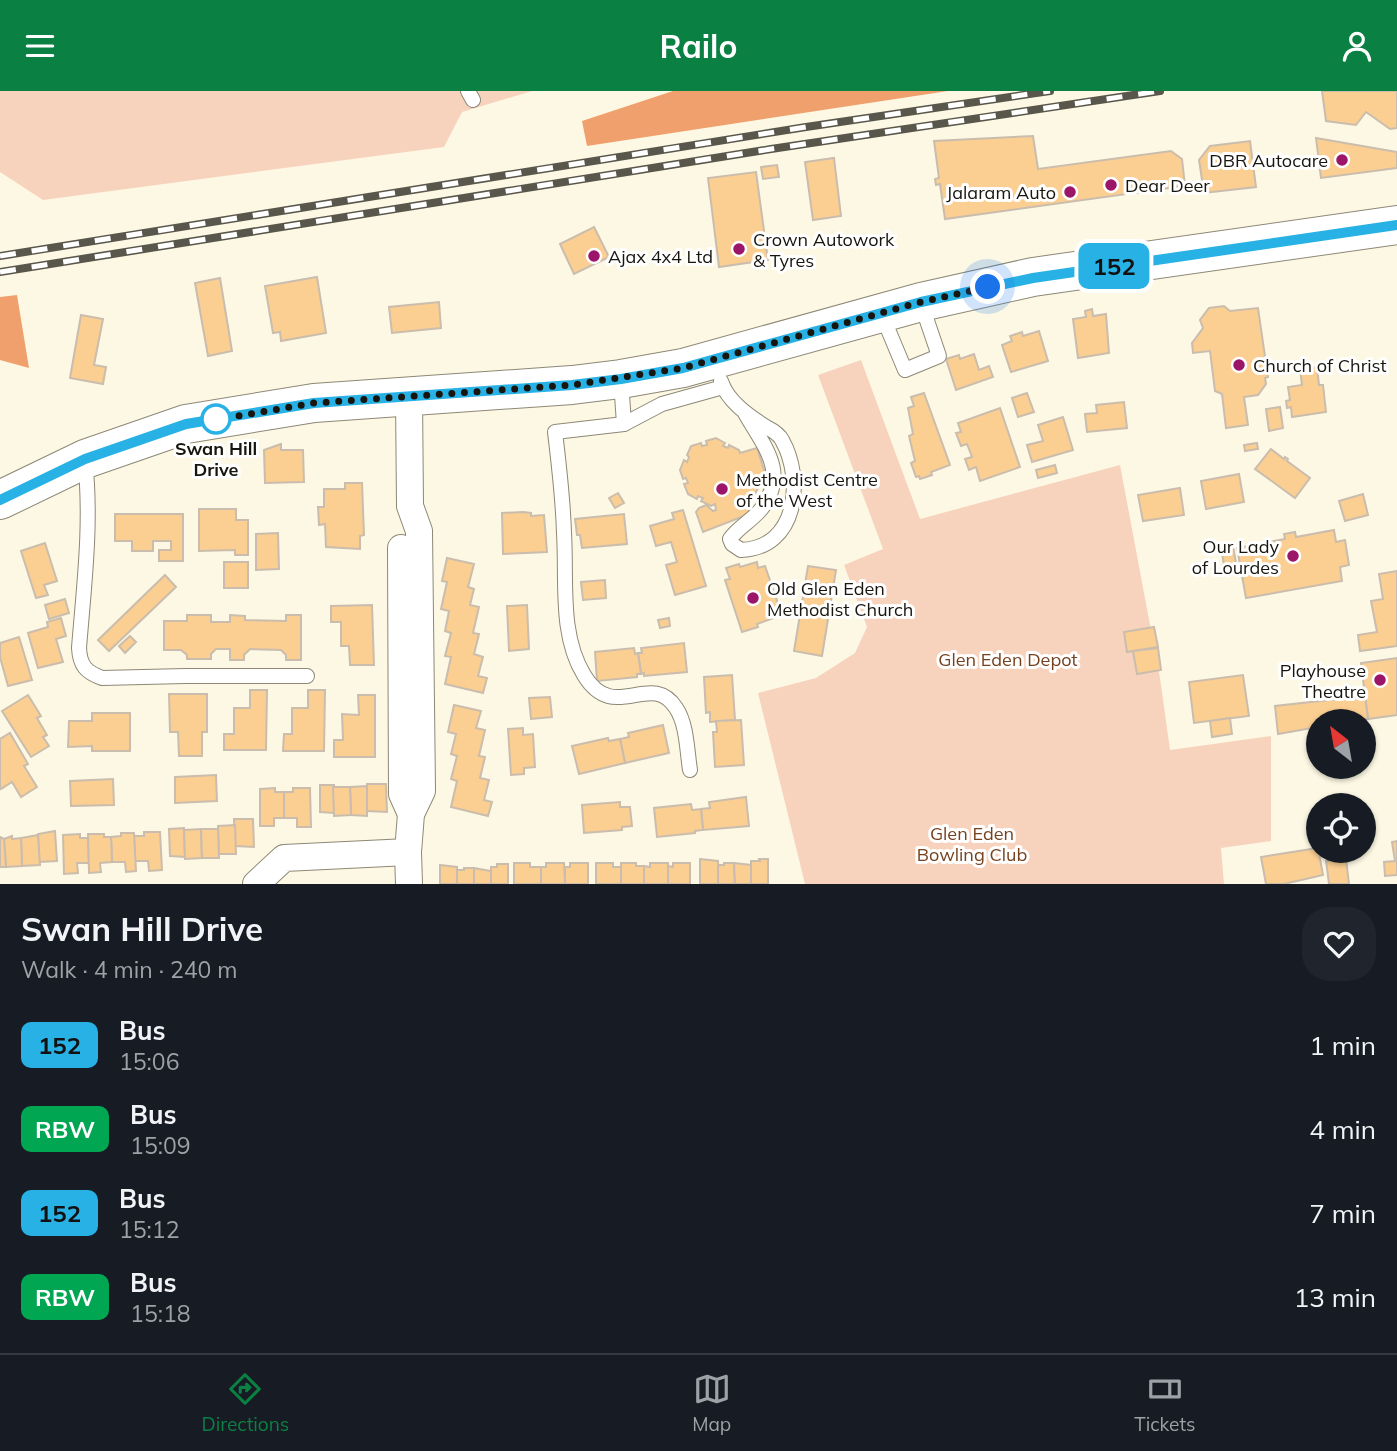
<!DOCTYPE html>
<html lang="en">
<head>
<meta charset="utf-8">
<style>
  body { margin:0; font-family:Mulish,sans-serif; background:#20242c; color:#f1f3f6; height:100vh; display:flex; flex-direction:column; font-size:26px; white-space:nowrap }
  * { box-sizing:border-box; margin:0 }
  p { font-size:23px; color:#9ea1a6 }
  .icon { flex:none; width:38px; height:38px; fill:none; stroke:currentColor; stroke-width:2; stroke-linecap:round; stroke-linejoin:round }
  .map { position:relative; height:793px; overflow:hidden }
  .panel { display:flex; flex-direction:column; background:#171b24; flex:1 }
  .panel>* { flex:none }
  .badge { padding:0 14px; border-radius:10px; font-size:24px; line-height:46px }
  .needle { width:46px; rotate:329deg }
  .controls { position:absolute; left:1306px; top:618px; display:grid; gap:14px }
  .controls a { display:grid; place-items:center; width:70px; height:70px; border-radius:50%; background:#171b24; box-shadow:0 2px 5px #0004; font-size:35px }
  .you { position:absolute; width:35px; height:35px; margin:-18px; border:5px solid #fff; border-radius:50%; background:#1a73e8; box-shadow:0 0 0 10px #1a73e833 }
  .map>.badge { position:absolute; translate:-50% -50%; box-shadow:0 0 0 4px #fff }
  .round { display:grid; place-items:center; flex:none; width:74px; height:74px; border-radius:28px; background:#20242c }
  .overview { display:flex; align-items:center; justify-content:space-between; height:119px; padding:0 21px }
  h1 { font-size:33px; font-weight:700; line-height:52px }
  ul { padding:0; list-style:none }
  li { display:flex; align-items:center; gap:21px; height:84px; padding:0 21px }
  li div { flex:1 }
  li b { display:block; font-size:26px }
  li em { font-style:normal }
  li .badge { min-width:77px; font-weight:700; text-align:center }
  header { display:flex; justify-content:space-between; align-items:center; height:91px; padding:0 21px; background:#0b8043; color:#fff; font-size:32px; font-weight:700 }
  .tab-bar { display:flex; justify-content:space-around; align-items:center; height:98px; border-top:2px solid #363941; background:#171b24; font-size:19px; color:#9ea1a6 }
  .tab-bar a { display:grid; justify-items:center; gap:4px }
  .tab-bar .current { color:#0b8043 }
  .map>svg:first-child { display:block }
  .green { fill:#f7d3be }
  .forest { fill:#efa06d }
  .building { fill:#fbce92; stroke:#cabdad; stroke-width:2 }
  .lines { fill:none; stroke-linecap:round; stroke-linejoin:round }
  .service-casing { stroke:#8d8876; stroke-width:16 }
  .minor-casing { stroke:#8d8876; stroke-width:28 }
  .secondary-casing { stroke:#8d8876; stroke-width:40 }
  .service { stroke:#fff; stroke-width:14 }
  .minor { stroke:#fff; stroke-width:26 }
  .secondary { stroke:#fff; stroke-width:38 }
  .rail-casing { stroke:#59564b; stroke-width:8 }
  .rail { stroke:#fff; stroke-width:5; stroke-dasharray:16; stroke-linecap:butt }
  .line-casing { stroke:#fff; stroke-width:16 }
  .line { stroke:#28b1e5; stroke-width:10 }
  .walk { stroke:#17150e; stroke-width:7; stroke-dasharray:0 12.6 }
  .poi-dot { fill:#9b1668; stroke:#fff; stroke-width:2.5 }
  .stop-dot { fill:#fff; stroke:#28b1e5; stroke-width:3.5 }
  .labels { text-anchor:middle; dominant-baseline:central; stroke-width:6; stroke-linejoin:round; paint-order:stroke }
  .poi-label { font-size:18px; fill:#17150e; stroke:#fff; text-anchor:start }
  .stop-label { font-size:18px; font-weight:bold; fill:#17150e; stroke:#fff }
  .park-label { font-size:18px; fill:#76421e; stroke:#fff }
</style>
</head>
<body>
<header><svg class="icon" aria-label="menu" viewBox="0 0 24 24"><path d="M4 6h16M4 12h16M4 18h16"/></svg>Railo<svg class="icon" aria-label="person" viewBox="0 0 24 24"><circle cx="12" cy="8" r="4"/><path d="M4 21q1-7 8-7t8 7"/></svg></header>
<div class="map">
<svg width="1397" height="793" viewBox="0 0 1397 793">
  <rect width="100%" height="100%" fill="#fdf8e4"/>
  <g class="green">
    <path d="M0,0H532L462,21L444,56L43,109L0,81Z"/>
    <path d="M861,269L920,428L1120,374L1160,587L1170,659L1271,645V750L1221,757L1224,793H805L758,602L816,587L855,562L867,536L844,474L883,458L818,284Z"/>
  </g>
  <g class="forest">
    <path d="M673,0H948L587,55L582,30Z"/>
    <path d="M17,204L29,277L0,269V206Z"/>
  </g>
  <g class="building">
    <path d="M1322,0H1397V37L1390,38L1366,21L1356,34L1326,30Z"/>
    <path d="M1033,45L1038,78L1171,60L1182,68L1185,95L945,128L940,93L936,94L935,88L939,87L934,50Z"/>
    <path d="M1316,47L1397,61V77L1321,87Z"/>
    <path d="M1250,50L1256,96L1204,102L1199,69L1210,55Z"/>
    <path d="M834,67L841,125L813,129L805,71Z"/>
    <path d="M777,74L779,86L763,88L761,76Z"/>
    <path d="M756,81L768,169L719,176L708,87Z"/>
    <path d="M594,136L609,166L574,183L560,153Z"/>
    <path d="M317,186L326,242L281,250L280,241L273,242L265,195Z"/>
    <path d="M220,187L232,260L208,265L195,192Z"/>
    <path d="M439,211L441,237L392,242L389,216Z"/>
    <path d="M1224,215L1230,220L1258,217L1268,286L1265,287L1266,293L1258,304L1244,306L1248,334L1226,337L1222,303L1215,300L1210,260L1193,262L1192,252L1203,237L1200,229L1209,217Z"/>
    <path d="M1092,218L1093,225L1106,223L1109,262L1078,267L1073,228L1086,226L1085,220Z"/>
    <path d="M81,224L103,228L94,274L106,276L103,293L70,287Z"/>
    <path d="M1039,240L1048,270L1011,281L1002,254L1012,250L1010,245L1022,241L1023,245Z"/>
    <path d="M974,263L979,279L989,275L993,286L956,299L946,268L959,264L960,268Z"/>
    <path d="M1317,276L1319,294H1323L1326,321L1292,326L1291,316L1287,317L1286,310L1290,309L1288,296L1302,294L1300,279Z"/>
    <path d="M924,302L950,374L931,381L932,384L920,388L919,385L916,386L911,372L915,370L909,345L913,343L908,317L914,315L911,306Z"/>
    <path d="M1027,302L1034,321L1018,326L1012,307Z"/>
    <path d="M1124,311L1127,337L1087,341L1085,323L1097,322L1096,314Z"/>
    <path d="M1280,316L1283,337L1269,340L1266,318Z"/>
    <path d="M1000,317L1020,376L980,390L976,376L969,379L965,368L972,366L967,353L961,355L956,342L961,341L958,332Z"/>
    <path d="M1063,326L1073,359L1032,371L1027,354L1043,350L1038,334Z"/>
    <path d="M716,347L725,352L723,355L728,357L729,354L739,359L740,362L757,357L767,388L762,389L749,415L752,422L703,441L696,421L699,417L706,414L713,420L716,419L715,413L711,415L701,410L703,407L698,405L697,408L688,403L684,393L688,392L686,387L683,388L680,379L684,369L687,371L689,366L687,364L691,355L701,352L702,355L707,354L706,350Z"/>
    <path d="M1257,352L1258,358L1245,360L1244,354Z"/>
    <path d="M281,353V359H303L304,391L265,392L264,359Z"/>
    <path d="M1271,358L1284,368L1285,366L1288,368L1287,370L1310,387L1295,407L1255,378Z"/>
    <path d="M1055,374L1057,382L1038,387L1036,379Z"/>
    <path d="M1239,383L1244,411L1206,418L1201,390Z"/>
    <path d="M345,392H362L364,444L360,445V458L326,456L325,433L319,434L318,416H324V398H345Z"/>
    <path d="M1180,397L1184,424L1143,430L1138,404Z"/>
    <path d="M618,402L624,412L615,417L609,407Z"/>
    <path d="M1363,403L1368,424L1345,430L1339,410Z"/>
    <path d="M199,418H236V429H248V464H235V459L199,460Z"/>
    <path d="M683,419L706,495L675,504L666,474L677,471L671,451L656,455L650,435L674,428L672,422Z"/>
    <path d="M523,421L531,422V425L544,424L547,461L503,463L502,422Z"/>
    <path d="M115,423H183V470H159V459H171V450H153V460H132V450H115Z"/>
    <path d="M624,423L627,453L582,457L580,444H577L575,428Z"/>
    <path d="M1334,439L1336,451L1345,449L1349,474L1340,476L1342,490L1246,507L1237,457L1285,448L1284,443L1295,441L1296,446Z"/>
    <path d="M278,442L279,478L256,479V443Z"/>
    <path d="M45,452L57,490L44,494L48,504L36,507L21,460Z"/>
    <path d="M1233,455L1236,472L1224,474L1221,457Z"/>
    <path d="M447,467L474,473L468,496L474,498L470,514L479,516L473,542L479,543L474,563L483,566L478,585L487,587L483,602L445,593L451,566L445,565L451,542L445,540L449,520L441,518L447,491L442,490Z"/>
    <rect x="224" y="471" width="24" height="26"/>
    <path d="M757,471L758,477L765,475L782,524L757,533L758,536L742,541L725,489L730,488L726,477L739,473L740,476Z"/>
    <path d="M808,475L836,479L822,565L794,560Z"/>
    <path d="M1397,480V555L1360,560L1358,544L1377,541L1371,510L1383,508L1379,483Z"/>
    <path d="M165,484L176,496L109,560L98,549Z"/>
    <path d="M605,489L606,507L583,509L581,491Z"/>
    <path d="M65,508L69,522L49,528L45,514Z"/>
    <path d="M372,514L374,574H350L349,555H341V531H331V515Z"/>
    <path d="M527,514L529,558L509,560L507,515Z"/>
    <path d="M187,524H211V531H230V524L245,525V529L286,530V524H301V569H286V564L281,559L250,558L244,564V569H230V558H216L211,563V568H187V564L181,559H164V530H187Z"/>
    <path d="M61,527L66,545L56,548L63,571L38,577L28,542L48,536L47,531Z"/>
    <path d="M669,527L670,535L660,537L658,529Z"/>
    <path d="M1154,536L1158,556L1127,561L1124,541Z"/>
    <path d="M130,545L136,551L125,562L119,555Z"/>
    <path d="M19,546L32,589L8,595L0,566V552Z"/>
    <path d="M684,552L687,581L644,585V582L641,583L638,562H642L641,557Z"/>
    <path d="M634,557L635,563L638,562L641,583H637V586L597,590L595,561Z"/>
    <path d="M1158,557L1161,579L1137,583L1133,560Z"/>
    <path d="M1397,567V624L1368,628L1361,572Z"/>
    <path d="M732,584L735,629L710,631V621L706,622L704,586Z"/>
    <path d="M1243,584L1249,625L1194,632L1189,591Z"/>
    <path d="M250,599H267L266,659H224V643H234V617H250Z"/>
    <path d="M308,599H325L324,660H283L284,643H292V617H308Z"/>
    <path d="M169,603H207V641H202V665H179L178,641H170Z"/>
    <path d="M28,604L41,625L37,627L47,644L43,646L49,655L31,666L2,620Z"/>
    <path d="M358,604H375V666H334V649H343L342,623L359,624Z"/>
    <path d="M1365,605L1368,628L1318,630V636L1278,643L1275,615Z"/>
    <path d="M550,606L552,626L531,628L529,607Z"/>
    <path d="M454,614L481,620L476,637L485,639L479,665L485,666L480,687L489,689L484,709L492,711L488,725L451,716L457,690L451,688L457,665L451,663L456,643L448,641Z"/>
    <path d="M92,622H130V660H92V655L68,656L69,630H92Z"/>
    <path d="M1230,627L1232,643L1212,646L1210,630Z"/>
    <path d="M741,629L744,674L715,676L713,641H717L716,630Z"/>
    <path d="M663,634L669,662L625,672L620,648L629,646L628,642Z"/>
    <path d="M523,637V644L533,643L535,676L524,677V683L511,684L508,638Z"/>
    <path d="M10,642L28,673L24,675L37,696L21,706L12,691L1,698L0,696V648Z"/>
    <path d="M608,647L609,650L620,648L625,672L579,683L572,655Z"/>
    <path d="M216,684L217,710L175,712V686Z"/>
    <path d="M113,688L114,714L71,715L70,690Z"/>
    <path d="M367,693H386L387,721L367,720Z"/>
    <path d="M320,694H334V722L320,721Z"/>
    <path d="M367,695V725L351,724L350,696Z"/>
    <path d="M333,696H350L351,724L334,725Z"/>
    <path d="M275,697V701H284V727H274V735H260V698Z"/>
    <path d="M293,697H310L311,736H297V727H284V701H293Z"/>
    <path d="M746,706L749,735L703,739L701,718L710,717L709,711Z"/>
    <path d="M620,711V716H630L632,735L622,736V739L584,742L582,714Z"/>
    <path d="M691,713L692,719L701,718L703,739L695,740V742L657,746L654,717Z"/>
    <path d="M234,728H253L254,756L235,755Z"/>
    <path d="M235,734L236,763H219L218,735Z"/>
    <path d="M184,737L185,766L170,765L169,738Z"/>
    <path d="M201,738L202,767L185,768L184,739Z"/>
    <path d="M201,738H218L219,767H202Z"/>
    <path d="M55,740L57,770L39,771L38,743Z"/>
    <path d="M144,741H160L162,779L149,780L148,770H135L134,745H144Z"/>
    <path d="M121,742H134L136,780L126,781L125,771H112L111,746L121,745Z"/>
    <path d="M80,743V747H88L89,772H77L78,782L64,783L63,744Z"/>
    <path d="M88,743H104V746H111L112,771L100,772L101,781L89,782Z"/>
    <path d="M38,744L40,774L22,775L21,747Z"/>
    <path d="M12,745V748L21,747L22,775L6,776L4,748Z"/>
    <path d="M0,746L4,748L6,776H0Z"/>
    <path d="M1397,750V784L1385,785L1384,771L1395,770L1392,751Z"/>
    <path d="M1318,757L1323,784L1284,793H1266L1261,766Z"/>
    <path d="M700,768L718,770V793H700Z"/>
    <path d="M759,768H768V793H751V770H760Z"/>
    <path d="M1346,768L1349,793H1329L1326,770Z"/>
    <path d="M514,772H530V776H541V793H514Z"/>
    <path d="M546,772H564L565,793H541V776H546Z"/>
    <path d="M570,772H588V793H565V776H570Z"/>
    <path d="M596,772H613V776H621V793H596Z"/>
    <path d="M621,772H636V775H644V793H621Z"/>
    <path d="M650,772H668V793H644V775L650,776Z"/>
    <path d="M673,772H690V793H668V775L673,776Z"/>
    <path d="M724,772H734L735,793H718V774H724Z"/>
    <path d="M734,772L751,774V793H735Z"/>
    <path d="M497,773H508V793H491V776H497Z"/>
    <path d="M440,774L457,776V793H440Z"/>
    <path d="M464,777H474V793H457V779H464Z"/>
    <path d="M474,777L491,780V793H474Z"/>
  </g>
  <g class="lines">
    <defs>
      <g id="service">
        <path d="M468,0L473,9"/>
        <path d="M882,224L905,279L939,265L921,212"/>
        <path d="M621,289L624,333"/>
        <path d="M721,290C727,310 749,325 766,336C772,339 779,343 782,349C804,388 798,457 741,459L732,453L730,448C738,436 753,429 762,417C789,381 763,354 745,322"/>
        <path d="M85,369C92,432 84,494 79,557C80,575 86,581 102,587L185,585H307"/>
        <path d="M690,679C687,660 687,633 676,617C651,578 614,634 584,584C559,543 567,489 564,442C563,408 559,374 555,341L624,333L662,313L723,296"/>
      </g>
      <g id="minor">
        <path d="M409,305L410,415L419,440L422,700L411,723L408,761L409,793"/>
        <path d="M401,457L402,703L411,723"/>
        <path d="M256,793L284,767L408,761"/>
      </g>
      <path id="secondary" d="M0,409L85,368L186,333L314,312L572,294L621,288L683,277L921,211L1033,186L1397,134"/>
    </defs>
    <use href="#service" class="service-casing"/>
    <use href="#minor" class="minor-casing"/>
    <use href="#secondary" class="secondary-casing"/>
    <use href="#service" class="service"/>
    <use href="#minor" class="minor"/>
    <use href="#secondary" class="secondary"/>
    <defs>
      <g id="rail">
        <path d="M0,165L806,36L1050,0"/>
        <path d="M0,181L771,58L1160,0"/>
      </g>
    </defs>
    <use href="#rail" class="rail-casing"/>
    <use href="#rail" class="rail"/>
  </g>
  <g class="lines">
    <defs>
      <path id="line" d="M0,409L85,368L186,333L314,312L572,294L621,288L683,277L921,211L1033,187L1397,134"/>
    </defs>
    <use href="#line" class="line-casing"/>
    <use href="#line" class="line"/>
    <path class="walk" d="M216,328L209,330L314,312L572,294L683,277L921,211L988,196"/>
  </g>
  <g class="poi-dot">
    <circle cx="1342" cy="69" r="7"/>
    <circle cx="1111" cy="94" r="7"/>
    <circle cx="1070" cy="101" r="7"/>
    <circle cx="739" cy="158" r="7"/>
    <circle cx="594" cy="165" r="7"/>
    <circle cx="1239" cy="274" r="7"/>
    <circle cx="722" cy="398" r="7"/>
    <circle cx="1293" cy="465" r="7"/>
    <circle cx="753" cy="507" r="7"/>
    <circle cx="1380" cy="589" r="7"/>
  </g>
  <circle class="stop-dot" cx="216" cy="328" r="14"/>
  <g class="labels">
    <g class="poi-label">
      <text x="1328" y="69" text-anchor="end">DBR Autocare</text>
      <text x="1125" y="94">Dear Deer</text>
      <text x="1056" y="101" text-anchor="end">Jalaram Auto</text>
      <text x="753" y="148">Crown Autowork<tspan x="753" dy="21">&amp; Tyres</tspan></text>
      <text x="608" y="165">Ajax 4x4 Ltd</text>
      <text x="1253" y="274">Church of Christ</text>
      <text x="736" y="388">Methodist Centre<tspan x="736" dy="21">of the West</tspan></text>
      <text x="1279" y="455" text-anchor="end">Our Lady<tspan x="1279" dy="21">of Lourdes</tspan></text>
      <text x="767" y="497">Old Glen Eden<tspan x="767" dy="21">Methodist Church</tspan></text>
      <text x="1366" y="579" text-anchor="end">Playhouse<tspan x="1366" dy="21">Theatre</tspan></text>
    </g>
    <g class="stop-label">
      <text x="216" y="357">Swan Hill<tspan x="216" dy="21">Drive</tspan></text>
    </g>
    <g class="park-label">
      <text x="1008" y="568">Glen Eden Depot</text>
      <text x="972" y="742">Glen Eden<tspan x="972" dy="21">Bowling Club</tspan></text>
    </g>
  </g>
</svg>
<div class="controls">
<a><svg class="needle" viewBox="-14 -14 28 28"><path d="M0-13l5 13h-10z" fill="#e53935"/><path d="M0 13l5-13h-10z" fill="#9ea1a6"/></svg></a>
<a><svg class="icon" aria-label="locate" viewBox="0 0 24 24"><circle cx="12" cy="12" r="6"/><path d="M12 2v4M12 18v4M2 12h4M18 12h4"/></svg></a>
</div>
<div class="you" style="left:988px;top:196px"></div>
<b class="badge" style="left:1114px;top:175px;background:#28b1e5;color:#111">152</b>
</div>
<section class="panel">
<div class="overview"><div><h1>Swan Hill Drive</h1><p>Walk · 4 min · 240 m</p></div><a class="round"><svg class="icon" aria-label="heart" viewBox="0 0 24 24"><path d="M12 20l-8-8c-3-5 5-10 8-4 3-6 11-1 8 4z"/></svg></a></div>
<ul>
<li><span class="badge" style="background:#28b1e5;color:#111">152</span><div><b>Bus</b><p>15:06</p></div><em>1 min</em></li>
<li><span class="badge" style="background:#00a651;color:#fff">RBW</span><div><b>Bus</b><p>15:09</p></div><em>4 min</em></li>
<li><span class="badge" style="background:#28b1e5;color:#111">152</span><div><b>Bus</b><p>15:12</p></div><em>7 min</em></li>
<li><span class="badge" style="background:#00a651;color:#fff">RBW</span><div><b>Bus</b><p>15:18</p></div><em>13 min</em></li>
</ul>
</section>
<nav class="tab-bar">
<a class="current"><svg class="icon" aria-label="directions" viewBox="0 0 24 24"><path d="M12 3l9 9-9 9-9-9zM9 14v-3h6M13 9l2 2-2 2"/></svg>Directions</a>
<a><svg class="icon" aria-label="map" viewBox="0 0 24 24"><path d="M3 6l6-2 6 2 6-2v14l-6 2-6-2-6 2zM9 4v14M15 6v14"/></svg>Map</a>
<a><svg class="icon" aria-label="tickets" viewBox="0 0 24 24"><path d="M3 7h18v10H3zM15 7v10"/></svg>Tickets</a>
</nav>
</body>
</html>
